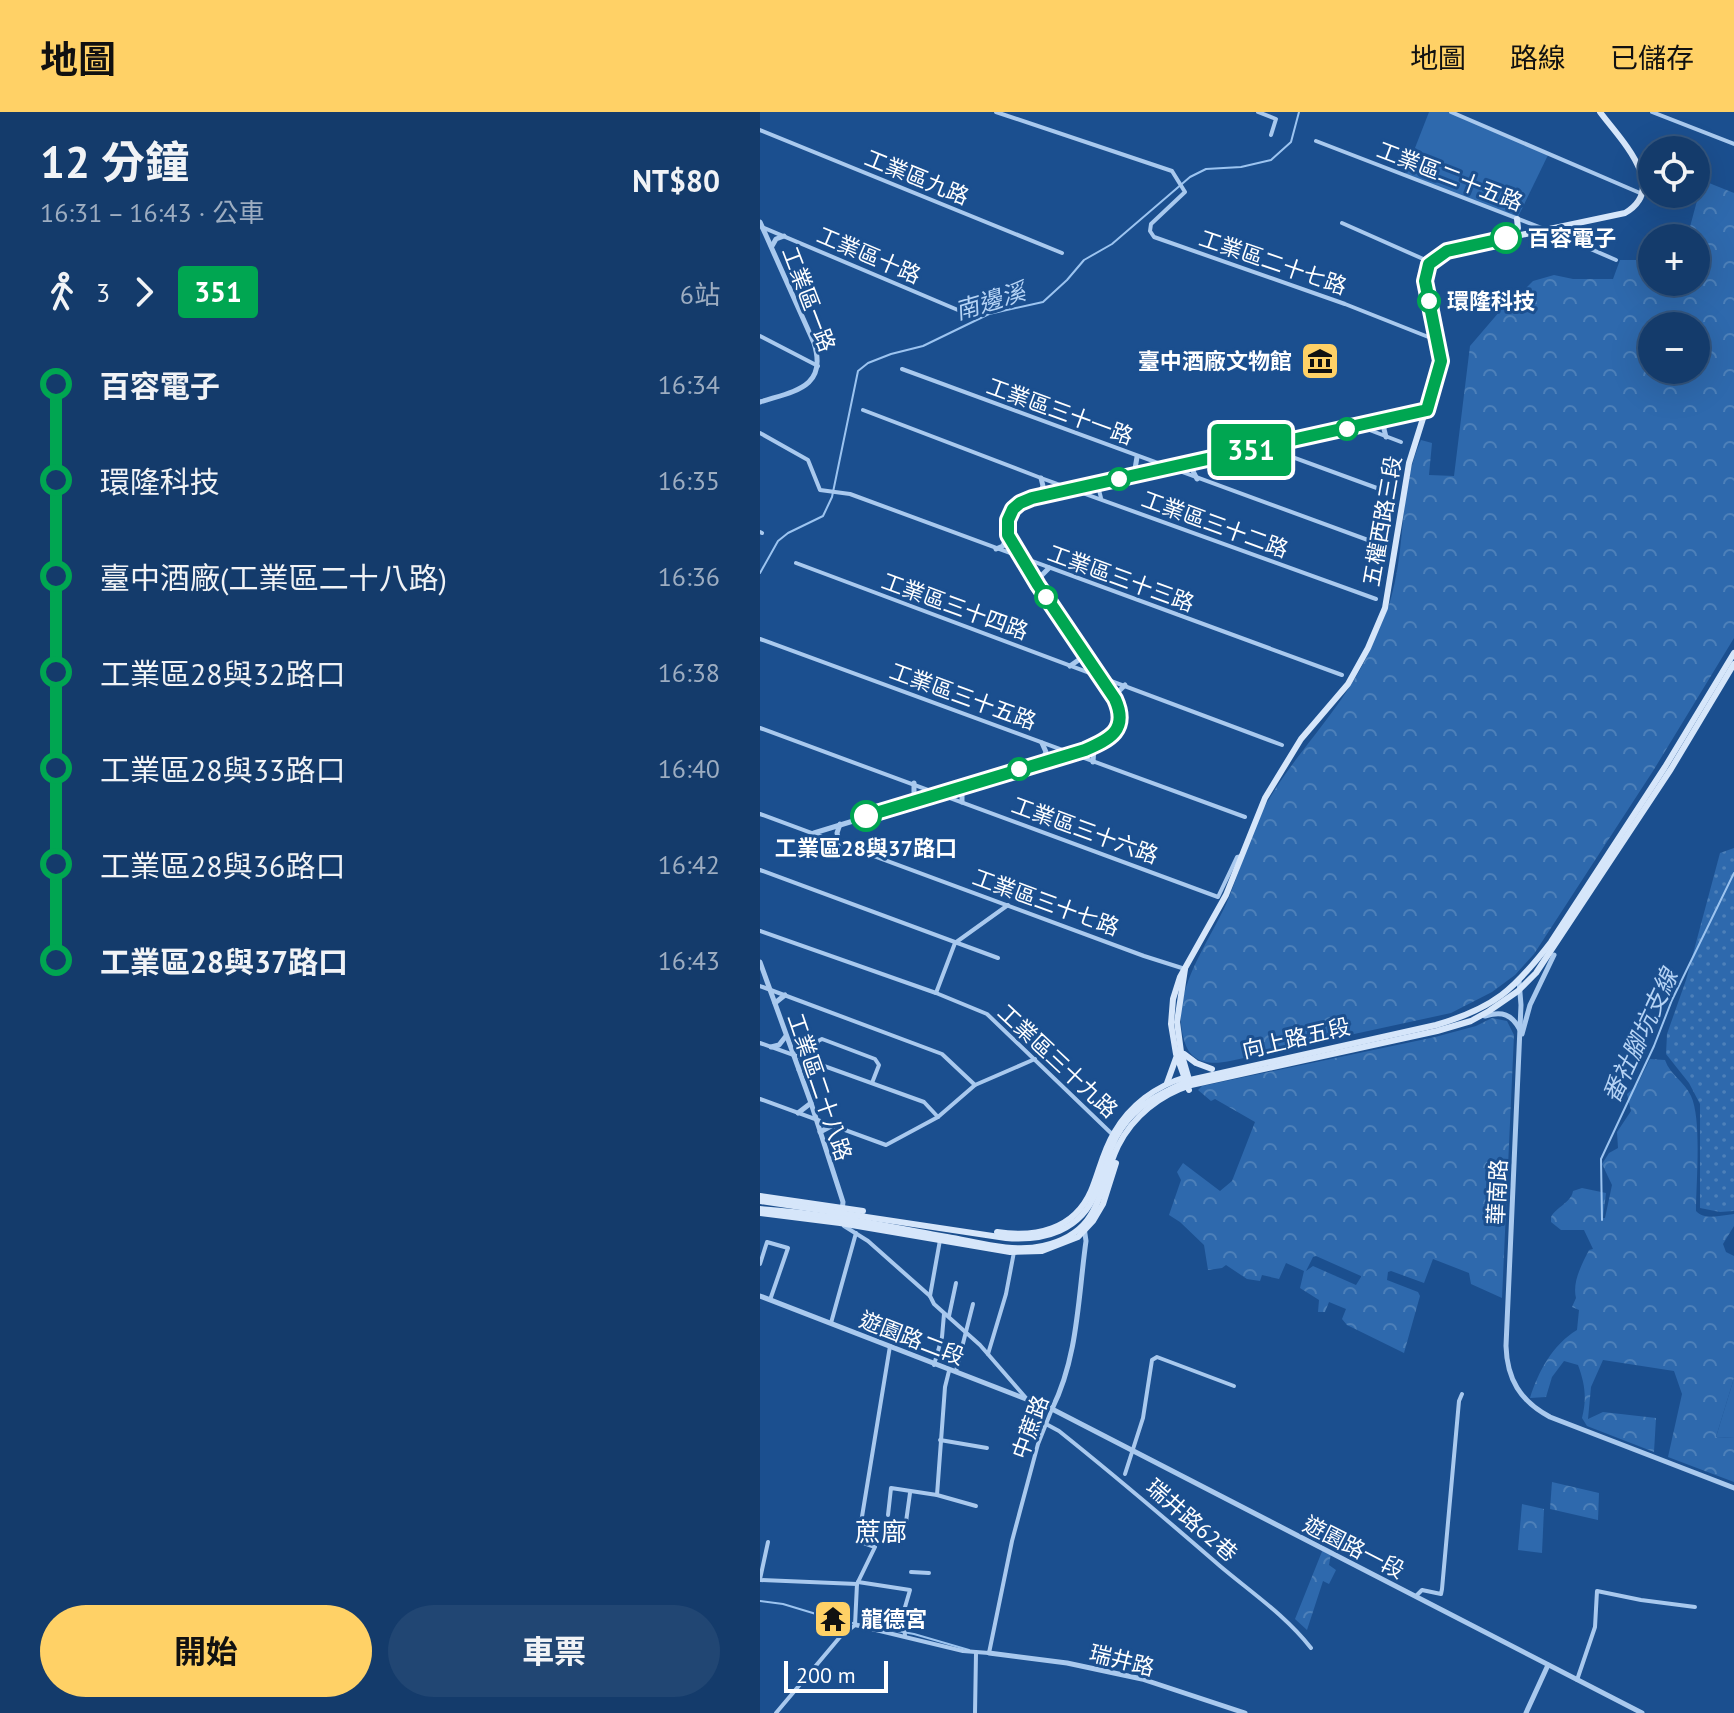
<!DOCTYPE html>
<html lang="zh-TW">
<head>
<meta charset="utf-8">
<style>
  body { margin:0; font-family:"PT Sans","Noto Sans TC",sans-serif; background:#214673; color:#f1f3f6; height:100vh; display:flex; flex-direction:column; font-size:30px; white-space:nowrap }
  * { box-sizing:border-box; margin:0 }
  p { font-size:26px; color:#9dadc1 }
  .icon { flex:none; width:44px; height:44px; fill:none; stroke:currentColor; stroke-width:2; stroke-linecap:round; stroke-linejoin:round }
  .map { position:relative; flex:1; overflow:hidden }
  .details { display:flex; flex-direction:column; background:#143b6b; width:760px }
  .details>* { flex:none }
  .badge { padding:0 16px; border-radius:6px; font-size:28px; line-height:52px }
  .fabs { position:absolute; left:878px; top:24px; display:grid; gap:16px }
  .fabs a { display:grid; place-items:center; width:72px; height:72px; border-radius:50%; background:#143b6b; box-shadow:0 8px 32px #0002,0 0 0 2px #33557e; font-size:40px }
  .scale { position:absolute; left:24px; bottom:20px; width:104px; box-sizing:border-box; padding-left:8px; border:4px solid #fff; border-top:0; font-size:22px; line-height:28px; white-space:nowrap; color:#fff; -webkit-text-stroke:6px #1b4f8f; paint-order:stroke }
  .map>.badge { position:absolute; translate:-50% -50%; box-shadow:0 0 0 4px #fff }
  .legs { display:flex; align-items:center; gap:12px; height:88px; padding:0 40px; font-size:26px }
  .legs p { margin-inline-start:auto }
  .overview { display:flex; align-items:center; justify-content:space-between; height:136px; padding:0 40px }
  h1 { font-size:44px; font-weight:700; line-height:60px }
  .button { display:flex; gap:16px; margin-top:auto; padding:16px 40px }
  .button a { flex:1; height:92px; border-radius:48px; background:#ffd166; color:#111; font-size:32px; font-weight:700; line-height:92px; text-align:center }
  .button a+a { background:#214673; color:#f1f3f6 }
  ul { padding:0 40px; list-style:none }
  li { display:flex; align-items:center; gap:28px; height:96px; font-size:30px }
  li i { display:grid; place-items:center; width:12px; height:100%; margin:0 10px; background:currentColor }
  li i::after { content:''; width:20px; height:20px; margin:-10px; border:6px solid; border-radius:50%; background:#143b6b }
  li p { margin-inline-start:auto }
  li:first-child i { background:linear-gradient(#0000 50%,currentColor 0) }
  li:last-child i { background:linear-gradient(currentColor 50%,#0000 0) }
  header { display:flex; align-items:center; gap:48px; box-sizing:border-box; height:112px; padding:0 40px; background:#ffd166; color:#111 }
  header strong { font-size:38px }
  nav { display:flex; gap:44px; margin-inline-start:auto; font-size:28px }
  main { display:flex; flex:1; min-height:0 }
  .map>svg:first-child { display:block }
  .grass { fill:#2e69ad }
  .forest { fill:url(#forest-crowns); fill-rule:evenodd }
  .park { fill:url(#park-dots) }
  .lines { fill:none; stroke-linecap:round; stroke-linejoin:round }
  .stream { stroke:#9cc4f0; stroke-width:2 }
  .minor { stroke:#a9c9ee; stroke-width:4 }
  .tertiary { stroke:#a9c9ee; stroke-width:5 }
  .secondary { stroke:#d6e6fa; stroke-width:6 }
  .line-1-casing { stroke:#fff; stroke-width:18 }
  .line-1 { stroke:#00a651; stroke-width:12 }
  .stop-1-dot { fill:#fff; stroke:#00a651; stroke-width:4 }
  .labels { text-anchor:middle; dominant-baseline:central; stroke-width:6; stroke-linejoin:round; paint-order:stroke }
  .street-label { font-size:22px; fill:#fff; stroke:#1b4f8f }
  .stop-label { font-size:22px; font-weight:bold; fill:#fff; stroke:#1b4f8f; text-anchor:start }
  .poi-label { font-size:22px; font-weight:bold; fill:#fff; stroke:#1b4f8f; text-anchor:end }
  .water-label { font-size:24px; font-style:italic; fill:#b5d3f5; stroke:#1b4f8f }
  .quarter-label { font-size:26px; fill:#fff; stroke:#1b4f8f }
</style>
</head>
<body>
<header>
<strong>地圖</strong>
<nav><a>地圖</a><a>路線</a><a>已儲存</a></nav>
</header>
<main>
<section class="details">
<div class="overview"><div><h1>12 分鐘</h1><p>16:31 – 16:43 · 公車</p></div><b>NT$80</b></div>
<div class="legs"><svg class="icon" aria-label="walk" viewBox="0 0 24 24"><circle cx="13" cy="4" r="2"/><path d="M13 8l-2 6 4 7M11 14l-3 7M7 12l3-4h3l4 4"/></svg>3<svg class="icon" aria-label="forward" viewBox="0 0 24 24"><path d="M9 5l7 7-7 7"/></svg><b class="badge" style="background:#00a651;color:#fff">351</b><p>6站</p></div>
<ul>
<li><i style="color:#00a651"></i><b>百容電子</b><p>16:34</p></li>
<li><i style="color:#00a651"></i><span>環隆科技</span><p>16:35</p></li>
<li><i style="color:#00a651"></i><span>臺中酒廠(工業區二十八路)</span><p>16:36</p></li>
<li><i style="color:#00a651"></i><span>工業區28與32路口</span><p>16:38</p></li>
<li><i style="color:#00a651"></i><span>工業區28與33路口</span><p>16:40</p></li>
<li><i style="color:#00a651"></i><span>工業區28與36路口</span><p>16:42</p></li>
<li><i style="color:#00a651"></i><b>工業區28與37路口</b><p>16:43</p></li>
</ul>
<div class="button"><a>開始</a><a>車票</a></div>
</section>
<div class="map">
<svg width="974" height="1601" viewBox="0 0 974 1601">
  <defs>
    <pattern id="forest-crowns" width="20" height="18" patternUnits="userSpaceOnUse" patternTransform="scale(2)"><rect width="20" height="18" fill="#2e69ad"/><path d="M2 6a3 3 0 1 1 6 0M12 15a3 3 0 1 1 6 0" fill="none" stroke="#4d80b9"/></pattern>
    <pattern id="park-dots" width="8" height="8" patternUnits="userSpaceOnUse" patternTransform="scale(2)"><rect width="8" height="8" fill="#2e69ad"/><path d="M2 2h.1M6 6h.1" fill="none" stroke="#4d80b9" stroke-width="1.8" stroke-linecap="round"/></pattern>
  </defs>
  <rect width="100%" height="100%" fill="#1b4f8f"/>
  <g class="grass">
    <path d="M669,0H691L789,41L757,107L644,64Z"/>
    <path d="M974,1266V1326L956,1325Z"/>
  </g>
  <g class="forest">
    <path d="M949,71L974,81V526L893,659L774,842L755,863L732,880L691,901L470,949C451,953 432,952 425,931C408,882 448,833 467,790C482,756 490,716 511,684C542,633 589,589 612,533C619,517 628,500 632,482C646,431 639,377 661,328L672,331L669,363L694,364L710,234L746,192L752,190L773,169L794,163L813,167H853L860,148H884L892,142V170H936V126H927L938,85ZM892,214H936V258H892Z"/>
    <path d="M732,906L747,909L754,923L742,1186L711,1172L709,1161L673,1147L664,1171L631,1159L628,1160L627,1168L658,1180L660,1184L644,1241L587,1213L582,1207L586,1197L569,1190L565,1200H558L559,1188L540,1176L544,1159L526,1151L519,1167L502,1163L500,1169L487,1167L466,1153L462,1156L448,1158L444,1133L420,1110L409,1103L421,1068L417,1060L423,1051L460,1079L472,1069L495,1010L455,987L451,989L438,978L442,974L675,925L716,914ZM556,1144L601,1164V1165L596,1173L553,1154L546,1159L553,1145Z"/>
    <path d="M890,947L905,948C910,963 924,969 931,984C942,1007 936,1071 936,1099C945,1109 962,1103 974,1102V1114L963,1132L966,1140L974,1144V1266L956,1325L974,1326V1370L908,1345L922,1282L914,1259L843,1248L831,1275L828,1307L843,1300L896,1306L894,1340L827,1314L822,1306C827,1286 825,1272 818,1253L804,1249L792,1265L786,1285L770,1286C778,1260 793,1232 817,1218L819,1198L812,1195L816,1186C812,1170 822,1152 829,1138L833,1137L824,1118H801L791,1110V1105C796,1095 811,1091 813,1079L822,1076L846,1081L843,1106H845L852,1073L842,1052L849,1041L858,1036L857,1020L871,999L867,982L877,973Z"/>
    <path d="M792,1370L839,1381L838,1408L790,1397Z"/>
    <path d="M762,1392L784,1397L782,1441L758,1438Z"/>
    <path d="M563,1437L571,1441L569,1453L576,1458L569,1472L563,1469L547,1518L535,1507Z"/>
  </g>
  <path class="park" d="M974,736V1099L960,1100L940,1096V992L929,971L906,942L907,922L926,868L960,741Z"/>
  <g class="lines">
    <g class="stream">
      <path d="M0,461L18,429L28,421L63,404L72,385L98,259L108,251L131,242L163,234L229,202L283,190L307,168L324,148L352,132L430,65L446,57L481,55L511,48L531,30L539,0"/>
      <path d="M842,1108L841,1047L894,934L912,888L974,761"/>
      <path d="M0,1489L23,1492L76,1508L154,1522L209,1538"/>
    </g>
    <g class="minor">
      <path d="M236,0L412,59L425,80L391,112L390,119L394,125L585,192L676,228"/>
      <path d="M498,0L516,7L511,23"/>
      <path d="M691,0L880,81"/>
      <path d="M892,0L974,32"/>
      <path d="M0,18L302,141"/>
      <path d="M556,29L787,118L856,148"/>
      <path d="M582,111L670,150"/>
      <path d="M2,115L205,201"/>
      <path d="M0,224L58,254"/>
      <path d="M142,257L627,435"/>
      <path d="M103,298L281,366L616,487"/>
      <path d="M599,314L641,330"/>
      <path d="M0,321L48,348L60,378L90,382L582,563"/>
      <path d="M505,335L625,379"/>
      <path d="M341,386L339,378L345,370"/>
      <path d="M0,420L2,421"/>
      <path d="M36,451L522,633"/>
      <path d="M0,527L485,705"/>
      <path d="M0,616L458,785L477,745L482,744"/>
      <path d="M0,702L384,844L425,857"/>
      <path d="M0,758L238,846"/>
      <path d="M0,819L176,881L195,831"/>
      <path d="M195,831L248,793"/>
      <path d="M0,874L182,942L215,973"/>
      <path d="M176,881L227,902L353,1023"/>
      <path d="M0,931L164,990L178,1005"/>
      <path d="M51,948L58,929L62,927L115,947L119,953L112,971"/>
      <path d="M0,987L126,1033L178,1005L215,973L275,947"/>
      <path d="M84,1114L108,1129L170,1184L174,1192L220,1233L266,1286"/>
      <path d="M0,1152L7,1130L28,1136L10,1188"/>
      <path d="M170,1184L180,1128"/>
      <path d="M189,1204L196,1171"/>
      <path d="M71,1211L96,1121"/>
      <path d="M228,1242L246,1182L254,1140"/>
      <path d="M174,1253L182,1225L184,1202"/>
      <path d="M196,1259L213,1192"/>
      <path d="M286,1312L299,1319C354,1363 407,1408 460,1454C492,1481 525,1503 551,1536"/>
      <path d="M180,1328L227,1336"/>
      <path d="M365,1362L383,1306L392,1248L397,1245L474,1274"/>
      <path d="M177,1383L185,1275L189,1259"/>
      <path d="M128,1403L131,1376L177,1383L216,1394"/>
      <path d="M146,1410L150,1381"/>
      <path d="M151,1460L169,1461"/>
      <path d="M0,1467L8,1430"/>
      <path d="M0,1468L97,1472"/>
      <path d="M98,1470L150,1478L143,1502L145,1524"/>
      <path d="M97,1472L115,1435L98,1429L130,1234"/>
      <path d="M656,1484L662,1478L681,1482L682,1477L699,1289L702,1282"/>
      <path d="M95,1513L203,1539L229,1541L252,1429L278,1332L292,1297"/>
      <path d="M95,1513L97,1472"/>
      <path d="M817,1568L835,1515L837,1479L881,1488L935,1495"/>
      <path d="M16,1601L80,1525L95,1513"/>
      <path d="M215,1601L216,1541"/>
    </g>
    <g class="tertiary">
      <path d="M0,110L54,231C68,276 34,279 0,290"/>
      <path d="M12,134L16,127L24,124"/>
      <path d="M626,325L624,317L626,308"/>
      <path d="M532,345L533,329"/>
      <path d="M436,350L433,359L437,367"/>
      <path d="M374,363L377,345"/>
      <path d="M279,384L283,374L281,366"/>
      <path d="M236,437L243,434L247,424"/>
      <path d="M278,472L281,464L289,456"/>
      <path d="M310,554L320,547L322,537"/>
      <path d="M357,588V581L365,573"/>
      <path d="M282,648L286,640L282,631"/>
      <path d="M333,650L334,635"/>
      <path d="M154,671V688"/>
      <path d="M202,676V690"/>
      <path d="M54,721L325,638C349,628 367,621 357,589L278,473L248,423V408L253,397L272,386L666,298"/>
      <path d="M79,730L77,721L80,712"/>
      <path d="M0,850L51,991L83,1090L82,1099"/>
      <path d="M759,869L761,893L746,1234C747,1267 760,1289 790,1305L974,1376"/>
      <path d="M15,891L25,883"/>
      <path d="M725,904C742,899 752,902 760,918"/>
      <path d="M762,922L770,893L794,843"/>
      <path d="M11,935L19,933L26,924"/>
      <path d="M39,958L51,948"/>
      <path d="M38,1001L51,991"/>
      <path d="M60,1020L73,1013"/>
      <path d="M0,1184L292,1297L882,1601"/>
      <path d="M292,1297C318,1245 318,1186 326,1129L324,1115"/>
      <path d="M229,1541L307,1551L382,1567L485,1601"/>
      <path d="M766,1601L788,1553"/>
    </g>
    <g class="secondary">
      <path d="M754,124L758,116L757,107"/>
      <path d="M817,130L815,119L819,112"/>
      <path d="M425,857L417,910L421,940L430,971"/>
      <path d="M424,942L436,951L452,957"/>
      <path d="M407,971L416,946"/>
      <path d="M429,978L416,942L411,912L413,887L420,865L466,783L505,686L541,627L588,572L608,536L625,496L649,351L681,249L665,163L670,150L690,138L865,101C910,75 859,26 840,0"/>
      <path d="M0,1084L103,1099"/>
      <path d="M0,1089L246,1126C284,1129 321,1119 336,1080C345,1059 348,1036 361,1017C378,991 402,981 430,968L676,913C734,896 754,878 791,830L905,655L974,541"/>
      <path d="M0,1097C62,1101 125,1114 187,1125C217,1130 252,1141 283,1134C343,1120 337,1078 358,1034C373,1004 400,983 431,973L677,919L711,909L729,899L758,879L776,861L911,657L974,552"/>
      <path d="M0,1101L80,1111L250,1140L282,1139L318,1125L333,1109L343,1092L356,1051"/>
      <path d="M237,1120C275,1126 314,1118 331,1079C339,1060 343,1039 354,1021C370,993 396,974 426,965"/>
    </g>
  </g>
  <g class="lines">
    <defs>
      <path id="line-1" d="M106,704L325,638C350,627 369,618 355,587L278,473L248,423V408L253,397L260,391L272,386L667,298L681,249L665,169L669,152L687,139L746,126"/>
    </defs>
    <use href="#line-1" class="line-1-casing"/>
    <use href="#line-1" class="line-1"/>
  </g>
  <defs>
    <symbol id="museum-square" viewBox="-11 -11 22 22"><rect x="-9" y="-9" width="18" height="18" rx="4" fill="#ffd166" stroke="#1b4f8f"/><path d="M0-6L6-3V-2H-6V-3ZM-5-1h2V3h-2ZM-1-1h2V3h-2ZM3-1h2V3H3ZM-6 4H6V6H-6Z" fill="#111"/></symbol>
    <symbol id="temple-square" viewBox="-11 -11 22 22"><rect x="-9" y="-9" width="18" height="18" rx="4" fill="#ffd166" stroke="#1b4f8f"/><path d="M0-6L5-2H3V0L6.5 2.5H4V6H1.5V3h-3V6H-4V2.5H-6.5L-3 0V-2H-5Z" fill="#111"/></symbol>
  </defs>
  <g fill-rule="evenodd">
    <use href="#museum-square" x="538" y="227" width="44" height="44"/>
    <use href="#temple-square" x="51" y="1485" width="44" height="44"/>
  </g>
  <g class="stop-1-dot">
    <circle cx="746" cy="126" r="14"/>
    <circle cx="669" cy="189" r="10"/>
    <circle cx="587" cy="317" r="10"/>
    <circle cx="359" cy="367" r="10"/>
    <circle cx="286" cy="485" r="10"/>
    <circle cx="259" cy="657" r="10"/>
    <circle cx="106" cy="704" r="14"/>
  </g>
  <g class="labels">
    <g class="street-label">
      <text transform="translate(690 64) rotate(21)">工業區二十五路</text>
      <text transform="translate(157 65) rotate(22)">工業區九路</text>
      <text transform="translate(109 143) rotate(23)">工業區十路</text>
      <text transform="translate(513 150) rotate(19)">工業區二十七路</text>
      <text transform="translate(49 187) rotate(69)">工業區一路</text>
      <text transform="translate(300 299) rotate(20)">工業區三十一路</text>
      <text transform="translate(622 409) rotate(-80)">五權西路三段</text>
      <text transform="translate(455 412) rotate(20)">工業區三十二路</text>
      <text transform="translate(361 466) rotate(20)">工業區三十三路</text>
      <text transform="translate(195 494) rotate(20)">工業區三十四路</text>
      <text transform="translate(203 584) rotate(20)">工業區三十五路</text>
      <text transform="translate(325 718) rotate(20)">工業區三十六路</text>
      <text transform="translate(286 790) rotate(20)">工業區三十七路</text>
      <text transform="translate(536 926) rotate(-13)">向上路五段</text>
      <text transform="translate(298 949) rotate(43)">工業區三十九路</text>
      <text transform="translate(60 975) rotate(71)">工業區二十八路</text>
      <text transform="translate(737 1080) rotate(-87)">華南路</text>
      <text transform="translate(152 1226) rotate(21)">遊園路二段</text>
      <text transform="translate(270 1315) rotate(-70)">中蔗路</text>
      <text transform="translate(432 1408) rotate(41)">瑞井路62巷</text>
      <text transform="translate(594 1435) rotate(27)">遊園路一段</text>
      <text transform="translate(362 1548) rotate(14)">瑞井路</text>
    </g>
    <g class="stop-label">
      <text x="768" y="126">百容電子</text>
      <text x="687" y="189">環隆科技</text>
      <text x="106" y="736" text-anchor="middle">工業區28與37路口</text>
    </g>
    <g class="poi-label">
      <text x="532" y="249">臺中酒廠文物館</text>
      <text x="101" y="1507" text-anchor="start">龍德宮</text>
    </g>
    <g class="water-label">
      <text transform="translate(230 189) rotate(-17)">南邊溪</text>
      <text transform="translate(880 924) rotate(-65)">番社腳坑支線</text>
    </g>
    <g class="quarter-label">
      <text x="121" y="1419">蔗廍</text>
    </g>
  </g>
</svg>
<div class="fabs">
<a><svg class="icon" aria-label="locate" viewBox="0 0 24 24"><circle cx="12" cy="12" r="6"/><path d="M12 2v4M12 18v4M2 12h4M18 12h4"/></svg></a>
<a>+</a>
<a>−</a>
</div>
<div class="scale">200 m</div>
<b class="badge" style="left:491px;top:338px;background:#00a651;color:#fff">351</b>
</div>
</main>
</body>
</html>
